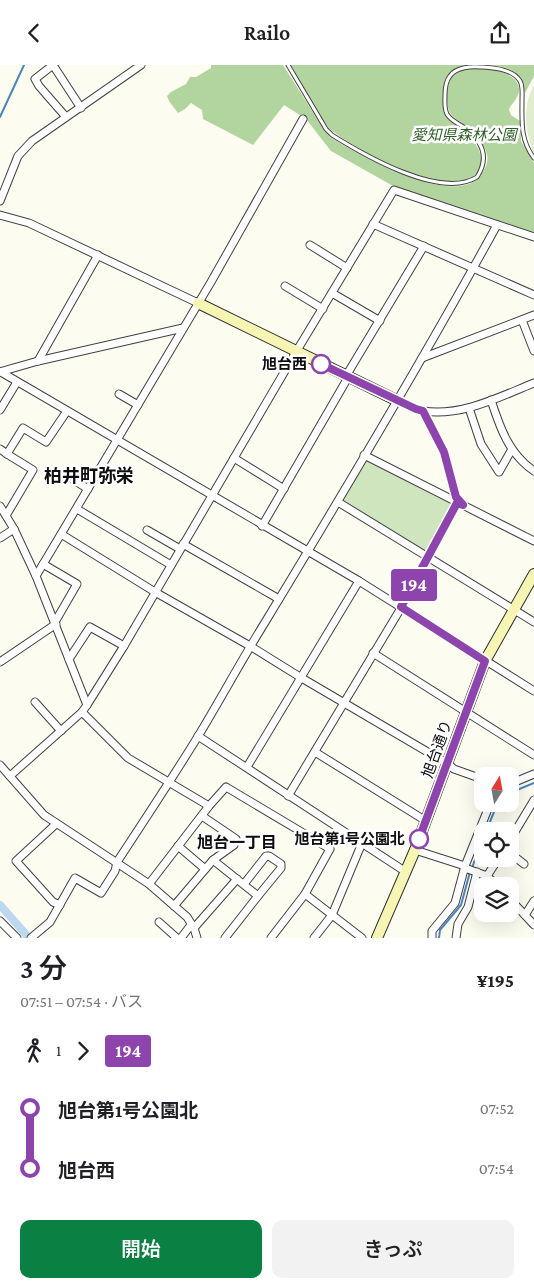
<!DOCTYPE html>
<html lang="ja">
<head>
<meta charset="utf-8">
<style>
  body { margin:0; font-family:"Crimson Pro","Noto Sans JP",serif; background:#f2f2f2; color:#202124; height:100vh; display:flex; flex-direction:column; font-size:19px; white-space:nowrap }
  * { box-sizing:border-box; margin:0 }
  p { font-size:16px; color:#757577 }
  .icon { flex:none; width:28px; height:28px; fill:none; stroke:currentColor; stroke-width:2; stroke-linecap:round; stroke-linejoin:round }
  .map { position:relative; height:873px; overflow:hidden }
  .details { display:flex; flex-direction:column; background:#fff; flex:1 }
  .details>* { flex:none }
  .badge { padding:0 10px; border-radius:4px; font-size:18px; line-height:32px }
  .needle { width:32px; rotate:11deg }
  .tools { position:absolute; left:474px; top:702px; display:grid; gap:10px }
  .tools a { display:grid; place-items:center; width:45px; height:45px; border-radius:10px; background:#fff; box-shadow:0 5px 20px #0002; font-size:25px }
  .map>.badge { position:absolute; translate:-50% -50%; box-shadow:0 0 0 2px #fff }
  .legs { display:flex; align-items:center; gap:8px; height:55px; padding:0 20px; font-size:16px }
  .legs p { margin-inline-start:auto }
  .headline { display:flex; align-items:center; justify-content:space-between; height:85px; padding:0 20px }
  h1 { font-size:28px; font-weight:600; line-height:38px }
  .cta { display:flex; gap:10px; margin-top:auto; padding:10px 20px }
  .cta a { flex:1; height:58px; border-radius:10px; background:#0b8043; color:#fff; font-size:20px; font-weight:600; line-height:58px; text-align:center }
  .cta a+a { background:#f2f2f2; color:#202124 }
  ul { padding:0 20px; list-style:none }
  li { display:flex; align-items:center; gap:18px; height:60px; font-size:19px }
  li i { display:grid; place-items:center; width:8px; height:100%; margin:0 6px; background:currentColor }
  li i::after { content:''; width:12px; height:12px; margin:-6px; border:4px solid; border-radius:50%; background:#fff }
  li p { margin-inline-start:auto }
  li:first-child i { background:linear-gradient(#0000 50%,currentColor 0) }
  li:last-child i { background:linear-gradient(currentColor 50%,#0000 0) }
  header { display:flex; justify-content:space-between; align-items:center; height:65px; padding:0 20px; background:#fff; font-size:22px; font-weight:600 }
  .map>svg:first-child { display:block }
  .green { fill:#cfe5be }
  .forest { fill:#b2d49f }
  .pitch { fill:#e0edcf }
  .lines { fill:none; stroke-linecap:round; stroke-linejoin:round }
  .stream { stroke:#4a86bf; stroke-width:2 }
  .canal { stroke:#bbd8f0; stroke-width:8 }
  .lane-casing { stroke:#414141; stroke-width:5 }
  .street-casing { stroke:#414141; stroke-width:9 }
  .secondary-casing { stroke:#303030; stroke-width:12 }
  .lane { stroke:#fff; stroke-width:3 }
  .street { stroke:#fff; stroke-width:7 }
  .secondary { stroke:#f6f5b3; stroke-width:10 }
  .line-1-casing { stroke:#fff; stroke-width:11 }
  .line-1 { stroke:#8e44ad; stroke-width:8 }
  .stop-1-dot { fill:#fff; stroke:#8e44ad; stroke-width:2.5 }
  .labels { text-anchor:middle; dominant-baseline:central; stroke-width:5; stroke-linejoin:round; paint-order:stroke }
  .park-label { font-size:15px; font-style:italic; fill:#2c5f25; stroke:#fff }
  .stop-label { font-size:15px; font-weight:bold; fill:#0e0e0e; stroke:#fff; text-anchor:end }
  .street-label { font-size:15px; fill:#0e0e0e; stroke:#fff }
  .neighbourhood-label { font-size:16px; font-weight:bold; fill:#0e0e0e; stroke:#fff }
  .quarter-label { font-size:18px; font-weight:bold; fill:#0e0e0e; stroke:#fff }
</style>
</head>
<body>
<header><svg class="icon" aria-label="back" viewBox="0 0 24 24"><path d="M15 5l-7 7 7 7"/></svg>Railo<svg class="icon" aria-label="share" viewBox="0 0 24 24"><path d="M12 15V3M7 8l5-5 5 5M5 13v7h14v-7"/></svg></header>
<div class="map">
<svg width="534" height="873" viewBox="0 0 534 873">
  <rect width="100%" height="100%" fill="#fdfcf1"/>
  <path class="green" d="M365,395L451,439L428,487L342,435Z"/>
  <g class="forest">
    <path d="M211,0H283L323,63L330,72C357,89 454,144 480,111C484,106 489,97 487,90C485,81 476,67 468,62C453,51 447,52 447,30C447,24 448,17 452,12C462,0 481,2 495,5C508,8 525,16 517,32C515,37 510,40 509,45L511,50L520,56L521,76L534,98V169L393,121L331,86L306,54L284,40L253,80L203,54L202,45L191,38L185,44L178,48L169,36L167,31L171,27L186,19L190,12H196L211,3Z"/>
    <path d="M291,0H464C447,5 442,18 443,35C443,42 443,47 447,53C451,58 458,60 463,64C480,79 494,107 463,116C451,120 408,108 396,103C383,98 336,71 328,62C314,43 303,20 291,0Z"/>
    <path d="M490,0H534V11L525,28C520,5 511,3 490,0Z"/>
  </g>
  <path class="pitch" d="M534,20V89C525,66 522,42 534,20Z"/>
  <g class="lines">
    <g class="stream">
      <path d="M0,52L24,0"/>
      <path d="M510,730L517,725L534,718"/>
      <path d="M486,766L494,747L500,739"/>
      <path d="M472,803L482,775"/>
      <path d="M439,873L440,865L461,840L470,807"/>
    </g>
    <path class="canal" d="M0,840L29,873"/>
    <defs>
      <path id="lane" d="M288,0L326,64L332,70C364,90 441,135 477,112C490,92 482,76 465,63C458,58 451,56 447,49C444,43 445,36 445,30C445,24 446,16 450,11C456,2 472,1 481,2C494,3 513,4 520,16C523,21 522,29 522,35C522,56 520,75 534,93"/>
      <g id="street">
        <path d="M53,0L35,14L39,21L66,52"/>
        <path d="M53,0L81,43"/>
        <path d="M0,136L18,91L32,76L141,0"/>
        <path d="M0,150L29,158L198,238"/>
        <path d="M373,159L534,230"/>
        <path d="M310,180L347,203"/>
        <path d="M285,221L323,244"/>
        <path d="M332,228L380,256"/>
        <path d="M522,255L534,286"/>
        <path d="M422,293L534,250"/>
        <path d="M38,296L98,190"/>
        <path d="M0,307L38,296L183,263"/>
        <path d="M1,307L359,516L534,626"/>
        <path d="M119,329L138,340"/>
        <path d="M491,335C500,363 509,389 534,406"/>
        <path d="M398,336C406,339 414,345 423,346C461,352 499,332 534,318"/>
        <path d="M469,343L481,379L499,407L512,384"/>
        <path d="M0,345L17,317"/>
        <path d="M423,346L444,387L456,431L461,438"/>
        <path d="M0,384L7,389L23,363L46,377L67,346"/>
        <path d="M364,390L534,476"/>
        <path d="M234,393L284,424"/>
        <path d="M63,408L88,424"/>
        <path d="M338,437L534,557"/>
        <path d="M0,441L14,464L36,511L87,640"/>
        <path d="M77,444L171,500"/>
        <path d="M7,449L33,405L7,389"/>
        <path d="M262,461L346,316V311L424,181"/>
        <path d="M147,465L180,484"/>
        <path d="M61,469L155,527L250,581L300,612L448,699L454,704L482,714"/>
        <path d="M0,473L14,464"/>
        <path d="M183,479L279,534"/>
        <path d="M43,499L77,519L55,557"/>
        <path d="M36,511L211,217L303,54"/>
        <path d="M373,588L534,690"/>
        <path d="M69,594L90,562L124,581"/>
        <path d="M0,597L56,559"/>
        <path d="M35,637L61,666"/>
        <path d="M82,647L128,693L209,741"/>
        <path d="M198,671L406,807"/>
        <path d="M315,687L426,756"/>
        <path d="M0,700L44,750L149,819L187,852L194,863L197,873"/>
        <path d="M247,702L359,516"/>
        <path d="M10,711L82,647L87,640L124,581L296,287L394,125L534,172"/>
        <path d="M510,719L534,709"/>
        <path d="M288,731L401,543L457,438"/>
        <path d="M56,759L16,796L53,837L60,840"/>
        <path d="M510,775L534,735"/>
        <path d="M178,781L205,804"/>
        <path d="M415,785L465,801"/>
        <path d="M510,788L524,799"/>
        <path d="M213,795L258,831L225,873"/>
        <path d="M465,803L487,811L497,821"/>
        <path d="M487,811L498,794"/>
        <path d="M149,819L209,741L226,722L330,784L305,829L271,873"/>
        <path d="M244,819L266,791H269L281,799V803L258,831"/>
        <path d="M305,829L362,873"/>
        <path d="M510,834L534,860"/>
        <path d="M174,841L213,795L234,780L236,774L202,751"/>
        <path d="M525,850L534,836"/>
        <path d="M0,856L17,873"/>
        <path d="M159,857L177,873"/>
        <path d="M194,863L237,814"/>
        <path d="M31,873L50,857L75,813L101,828L115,806L117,797C144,756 171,715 197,673C220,635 241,596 264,559C344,427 423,295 497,160"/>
        <path d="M181,873L191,860"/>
        <path d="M314,873L332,850L362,778"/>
        <path d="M432,873V866L455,838L465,801L490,739"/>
        <path d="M456,873L458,859L468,842L477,807"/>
      </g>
      <g id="secondary">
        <path d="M198,238L398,336"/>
        <path d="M377,873L415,785L485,596L534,509"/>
      </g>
    </defs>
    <use href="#lane" class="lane-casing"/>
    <use href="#street" class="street-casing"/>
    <use href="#secondary" class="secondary-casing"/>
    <use href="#lane" class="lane"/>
    <use href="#street" class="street"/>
    <use href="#secondary" class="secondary"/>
  </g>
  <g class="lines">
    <defs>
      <path id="line-1" d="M321,299L416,344L423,346L444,387L456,432L463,440L457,438L401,542L485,596L419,774"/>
    </defs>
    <use href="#line-1" class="line-1-casing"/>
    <use href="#line-1" class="line-1"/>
  </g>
  <g class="stop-1-dot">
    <circle cx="321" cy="299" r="9"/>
    <circle cx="419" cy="774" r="9"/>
  </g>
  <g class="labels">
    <g class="park-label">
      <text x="464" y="70">愛知県森林公園</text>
    </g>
    <g class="stop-label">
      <text x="307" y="299">旭台西</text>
      <text x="405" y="774">旭台第1号公園北</text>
    </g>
    <g class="street-label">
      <text transform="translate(437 684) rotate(-70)">旭台通り</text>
    </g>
    <g class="neighbourhood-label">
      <text x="237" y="777">旭台一丁目</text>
    </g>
    <g class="quarter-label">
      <text x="89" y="411">柏井町弥栄</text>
    </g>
  </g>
</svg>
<div class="tools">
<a><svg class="needle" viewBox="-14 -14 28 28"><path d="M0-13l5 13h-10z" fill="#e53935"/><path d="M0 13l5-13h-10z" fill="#757577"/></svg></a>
<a><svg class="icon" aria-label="locate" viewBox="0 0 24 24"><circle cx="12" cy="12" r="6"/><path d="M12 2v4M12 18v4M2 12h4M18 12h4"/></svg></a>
<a><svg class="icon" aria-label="layers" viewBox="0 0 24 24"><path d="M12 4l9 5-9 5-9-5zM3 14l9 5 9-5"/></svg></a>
</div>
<b class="badge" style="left:414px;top:520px;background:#8e44ad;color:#fff">194</b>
</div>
<section class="details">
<div class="headline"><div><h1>3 分</h1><p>07:51 – 07:54 · バス</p></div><b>¥195</b></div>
<div class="legs"><svg class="icon" aria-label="walk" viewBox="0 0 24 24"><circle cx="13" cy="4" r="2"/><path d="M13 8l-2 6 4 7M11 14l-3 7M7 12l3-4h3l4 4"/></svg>1<svg class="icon" aria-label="forward" viewBox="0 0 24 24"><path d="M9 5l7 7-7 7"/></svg><b class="badge" style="background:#8e44ad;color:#fff">194</b></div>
<ul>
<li><i style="color:#8e44ad"></i><b>旭台第1号公園北</b><p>07:52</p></li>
<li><i style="color:#8e44ad"></i><b>旭台西</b><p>07:54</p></li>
</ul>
<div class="cta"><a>開始</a><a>きっぷ</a></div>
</section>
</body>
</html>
